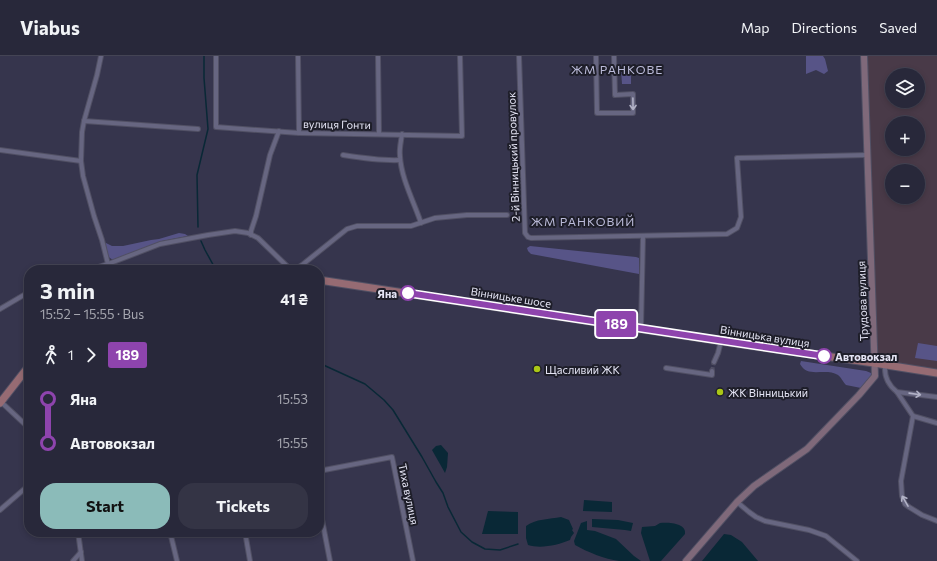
<!DOCTYPE html>
<html lang="en">
<head>
<meta charset="utf-8">
<style>
  body { margin:0; font-family:Commissioner,sans-serif; background:#343445; color:#f1f3f6; height:100vh; display:flex; flex-direction:column; font-size:15px; white-space:nowrap }
  * { box-sizing:border-box; margin:0 }
  p { font-size:13px; color:#a5a6af }
  .icon { flex:none; width:22px; height:22px; fill:none; stroke:currentColor; stroke-width:2; stroke-linecap:round; stroke-linejoin:round }
  .map { position:relative; flex:1; overflow:hidden }
  .side { position:absolute; left:24px; top:209px; width:300px; height:272px; display:flex; flex-direction:column; background:#28283a; border-radius:16px; box-shadow:0 2px 6px #0003,0 0 0 1px #444454 }
  .side>* { flex:none }
  .badge { padding:0 8px; border-radius:3px; font-size:14px; line-height:26px }
  .controls { position:absolute; left:885px; top:12px; display:grid; gap:8px }
  .controls a { display:grid; place-items:center; width:40px; height:40px; border-radius:50%; background:#28283a; box-shadow:0 2px 6px #0003,0 0 0 1px #444454; font-size:20px }
  .map>.badge { position:absolute; translate:-50% -50%; box-shadow:0 0 0 2px #fff }
  .legs { display:flex; align-items:center; gap:6px; height:44px; padding:0 16px; font-size:13px }
  .legs p { margin-inline-start:auto }
  .headline { display:flex; align-items:center; justify-content:space-between; height:68px; padding:0 16px }
  h1 { font-size:22px; font-weight:700; line-height:30px }
  .primary-button { display:flex; gap:8px; margin-top:auto; padding:8px 16px }
  .primary-button a { flex:1; height:46px; border-radius:16px; background:#8bbbb9; color:#111; font-size:16px; font-weight:700; line-height:46px; text-align:center }
  .primary-button a+a { background:#343445; color:#f1f3f6 }
  ul { padding:0 16px; list-style:none }
  li { display:flex; align-items:center; gap:14px; height:44px; font-size:15px }
  li i { display:grid; place-items:center; width:6px; height:100%; margin:0 5px; background:currentColor }
  li i::after { content:''; width:10px; height:10px; margin:-5px; border:3px solid; border-radius:50%; background:#28283a }
  li p { margin-inline-start:auto }
  li:first-child i { background:linear-gradient(#0000 50%,currentColor 0) }
  li:last-child i { background:linear-gradient(currentColor 50%,#0000 0) }
  header { display:flex; align-items:center; gap:24px; box-sizing:border-box; height:56px; padding:0 20px; background:#28283a; border-bottom:1px solid #444454 }
  header strong { font-size:19px }
  nav { display:flex; gap:22px; margin-inline-start:auto; font-size:14px }
  .map>svg:first-child { display:block }
  .industrial { fill:#493a48; fill-rule:evenodd }
  .green { fill:#575487 }
  .water { fill:#092836 }
  .lines { fill:none; stroke-linecap:round; stroke-linejoin:round }
  .stream { stroke:#092836; stroke-width:1.5 }
  .street-tunnel { stroke:#504f66; stroke-width:4; stroke-dasharray:4 2; stroke-linecap:butt }
  .street-casing { stroke:#515064; stroke-width:6 }
  .secondary-casing { stroke:#515064; stroke-width:8 }
  .primary-casing { stroke:#515064; stroke-width:9 }
  .street { stroke:#676681; stroke-width:4 }
  .secondary { stroke:#7f697a; stroke-width:6 }
  .primary { stroke:#966b73; stroke-width:7 }
  .oneway { stroke:#b2b2c6 }
  .line-1-casing { stroke:#fff; stroke-width:9 }
  .line-1 { stroke:#8e44ad; stroke-width:6 }
  .stop-1-dot { fill:#fff; stroke:#8e44ad; stroke-width:2 }
  .poi-dot { fill:#abc716; stroke:#1e1e29; stroke-width:1.5 }
  .labels { text-anchor:middle; dominant-baseline:central; stroke-width:4; stroke-linejoin:round; paint-order:stroke }
  .street-label { font-size:11px; fill:#e4e4f4; stroke:#1e1e29 }
  .stop-label { font-size:11px; font-weight:bold; fill:#e4e4f4; stroke:#1e1e29; text-anchor:end }
  .poi-label { font-size:11px; fill:#e4e4f4; stroke:#1e1e29; text-anchor:start }
  .neighbourhood-label { font-size:12px; letter-spacing:1px; fill:#bbbbd9; stroke:#1e1e29 }
</style>
</head>
<body>
<header>
<strong>Viabus</strong>
<nav><a>Map</a><a>Directions</a><a>Saved</a></nav>
</header>
<div class="map">
<svg width="937" height="505" viewBox="0 0 937 505">
  <rect width="100%" height="100%" fill="#36354d"/>
  <path class="industrial" d="M867,0H937V315L876,305ZM892,19H918V45H892ZM892,67H918V93H892ZM892,115H918V141H892Z"/>
  <g class="green">
    <path d="M806,0H823L825,3L828,15L824,18L816,14L806,18Z"/>
    <path d="M621,14H631V28H622Z"/>
    <path d="M179,177L185,178L188,180L162,185L114,204C106,202 106,194 106,187L112,190H123L151,184L159,183Z"/>
    <path d="M530,190L636,201L639,202V218L531,198L528,195L527,192Z"/>
    <path d="M918,287L937,290V305L915,302Z"/>
    <path d="M801,305L866,315L871,317L872,320L861,332L846,329C843,326 841,321 838,319C825,311 808,323 800,308Z"/>
  </g>
  <g class="water">
    <path d="M441,389L448,397L447,411L445,417L432,394L436,390Z"/>
    <path d="M584,444L612,446V456L583,455Z"/>
    <path d="M488,455L518,456V478H482Z"/>
    <path d="M561,461L569,464L573,473L572,474L574,477L571,481L570,484C558,489 541,493 528,489L526,482V470C535,463 550,463 561,461Z"/>
    <path d="M592,463L618,464L633,467L631,475L625,474L592,471Z"/>
    <path d="M587,465V474L595,475L616,483L634,500L641,505C634,505 626,505 619,505C605,503 587,496 575,489L574,485L581,467Z"/>
    <path d="M660,467C668,466 687,467 685,478L661,505H650L641,477L642,471L655,470Z"/>
    <path d="M724,478L731,479L742,486L758,505H702Z"/>
  </g>
  <g class="lines">
    <g class="stream">
      <path d="M198,171L197,119L208,73L204,22V0"/>
      <path d="M201,185L205,194L216,214"/>
      <path d="M319,307L365,328L384,344L393,354L422,401L436,426L443,437L448,451L461,476L472,486L485,493L500,494L518,488"/>
    </g>
    <path class="street-tunnel" d="M712,315L714,306"/>
    <defs>
      <g id="street">
        <path d="M101,0L97,19L84,65L82,76L81,105L83,120L94,160L102,184L108,208"/>
        <path d="M216,0V71L299,77L462,80L460,0"/>
        <path d="M298,0L299,77"/>
        <path d="M378,0L379,78"/>
        <path d="M519,0L525,177L528,181L531,182L727,178L737,172L741,161L737,102L867,99"/>
        <path d="M596,0L597,57H633V38L615,39L614,0"/>
        <path d="M84,65L198,73"/>
        <path d="M402,78C401,86 399,93 400,100C401,122 414,146 421,167"/>
        <path d="M0,94L81,105"/>
        <path d="M343,99C362,102 381,105 400,104"/>
        <path d="M251,179V175L256,160L270,99L279,75"/>
        <path d="M88,214L108,208L160,188L208,179L235,175L248,177L258,182L291,214"/>
        <path d="M295,214L302,209L347,173L357,170H411L435,162L467,159H507"/>
        <path d="M0,253L29,236"/>
        <path d="M641,272L643,180"/>
        <path d="M714,306L718,297L721,285"/>
        <path d="M885,309C884,320 888,329 897,336L937,341"/>
        <path d="M666,312L712,319V315"/>
        <path d="M897,336L913,360L937,367"/>
        <path d="M0,345L29,372"/>
        <path d="M913,360L901,425L902,440L905,448L909,451L922,459L937,465"/>
        <path d="M319,415L392,401L413,505"/>
        <path d="M737,446L749,456L756,461L765,465L809,474L826,480L857,505"/>
        <path d="M319,448L330,505"/>
        <path d="M0,454L29,429"/>
        <path d="M78,476L82,505"/>
        <path d="M176,476L171,480L177,505"/>
        <path d="M245,476L250,505"/>
        <path d="M73,505L81,496"/>
      </g>
      <path id="secondary" d="M686,505L737,446L754,430L807,393L859,339L875,320L864,0"/>
      <g id="primary">
        <path d="M319,224L747,289L874,307L937,317"/>
        <path d="M0,347L29,310"/>
      </g>
    </defs>
    <use href="#street" class="street-casing"/>
    <use href="#secondary" class="secondary-casing"/>
    <use href="#primary" class="primary-casing"/>
    <use href="#street" class="street"/>
    <use href="#secondary" class="secondary"/>
    <use href="#primary" class="primary"/>
  </g>
  <defs><path id="oneway-shaft" d="M-6 0H5M1.5-3L5.5 0L1.5 3" fill="none" stroke-width="1.6" stroke-linecap="round" stroke-linejoin="round"/></defs>
  <g class="oneway">
    <use href="#oneway-shaft" transform="translate(633 48) rotate(89)"/>
    <use href="#oneway-shaft" transform="translate(915 338) rotate(8)"/>
    <use href="#oneway-shaft" transform="translate(905 445) rotate(-120)"/>
  </g>
  <g class="lines">
    <defs>
      <path id="line-1" d="M408,237L824,300"/>
    </defs>
    <use href="#line-1" class="line-1-casing"/>
    <use href="#line-1" class="line-1"/>
  </g>
  <g class="stop-1-dot">
    <circle cx="408" cy="237" r="7"/>
    <circle cx="824" cy="300" r="7"/>
  </g>
  <g class="poi-dot">
    <circle cx="537" cy="313" r="4"/>
    <circle cx="720" cy="336" r="4"/>
  </g>
  <g class="labels">
    <g class="street-label">
      <text transform="translate(337 68) rotate(1)">вулиця Гонти</text>
      <text transform="translate(513 101) rotate(-92)">2-й Вінницький провулок</text>
      <text transform="translate(511 241) rotate(9)">Вінницьке шосе</text>
      <text transform="translate(862 245) rotate(-92)">Трудова вулиця</text>
      <text transform="translate(765 280) rotate(9)">Вінницька вулиця</text>
      <text transform="translate(409 438) rotate(78)">Тиха вулиця</text>
    </g>
    <g class="stop-label">
      <text x="397" y="237">Яна</text>
      <text x="835" y="300" text-anchor="start">Автовокзал</text>
    </g>
    <g class="poi-label">
      <text x="545" y="313">Щасливий ЖК</text>
      <text x="728" y="336">ЖК Вінницький</text>
    </g>
    <g class="neighbourhood-label">
      <text x="617" y="13">ЖМ РАНКОВЕ</text>
      <text x="583" y="165">ЖМ РАНКОВИЙ</text>
    </g>
  </g>
</svg>
<div class="controls">
<a><svg class="icon" aria-label="layers" viewBox="0 0 24 24"><path d="M12 4l9 5-9 5-9-5zM3 14l9 5 9-5"/></svg></a>
<a>+</a>
<a>−</a>
</div>
<b class="badge" style="left:616px;top:268px;background:#8e44ad;color:#fff">189</b>
<section class="side">
<div class="headline"><div><h1>3 min</h1><p>15:52 – 15:55 · Bus</p></div><b>41 ₴</b></div>
<div class="legs"><svg class="icon" aria-label="walk" viewBox="0 0 24 24"><circle cx="13" cy="4" r="2"/><path d="M13 8l-2 6 4 7M11 14l-3 7M7 12l3-4h3l4 4"/></svg>1<svg class="icon" aria-label="forward" viewBox="0 0 24 24"><path d="M9 5l7 7-7 7"/></svg><b class="badge" style="background:#8e44ad;color:#fff">189</b></div>
<ul>
<li><i style="color:#8e44ad"></i><b>Яна</b><p>15:53</p></li>
<li><i style="color:#8e44ad"></i><b>Автовокзал</b><p>15:55</p></li>
</ul>
<div class="primary-button"><a>Start</a><a>Tickets</a></div>
</section>
</div>
</body>
</html>
